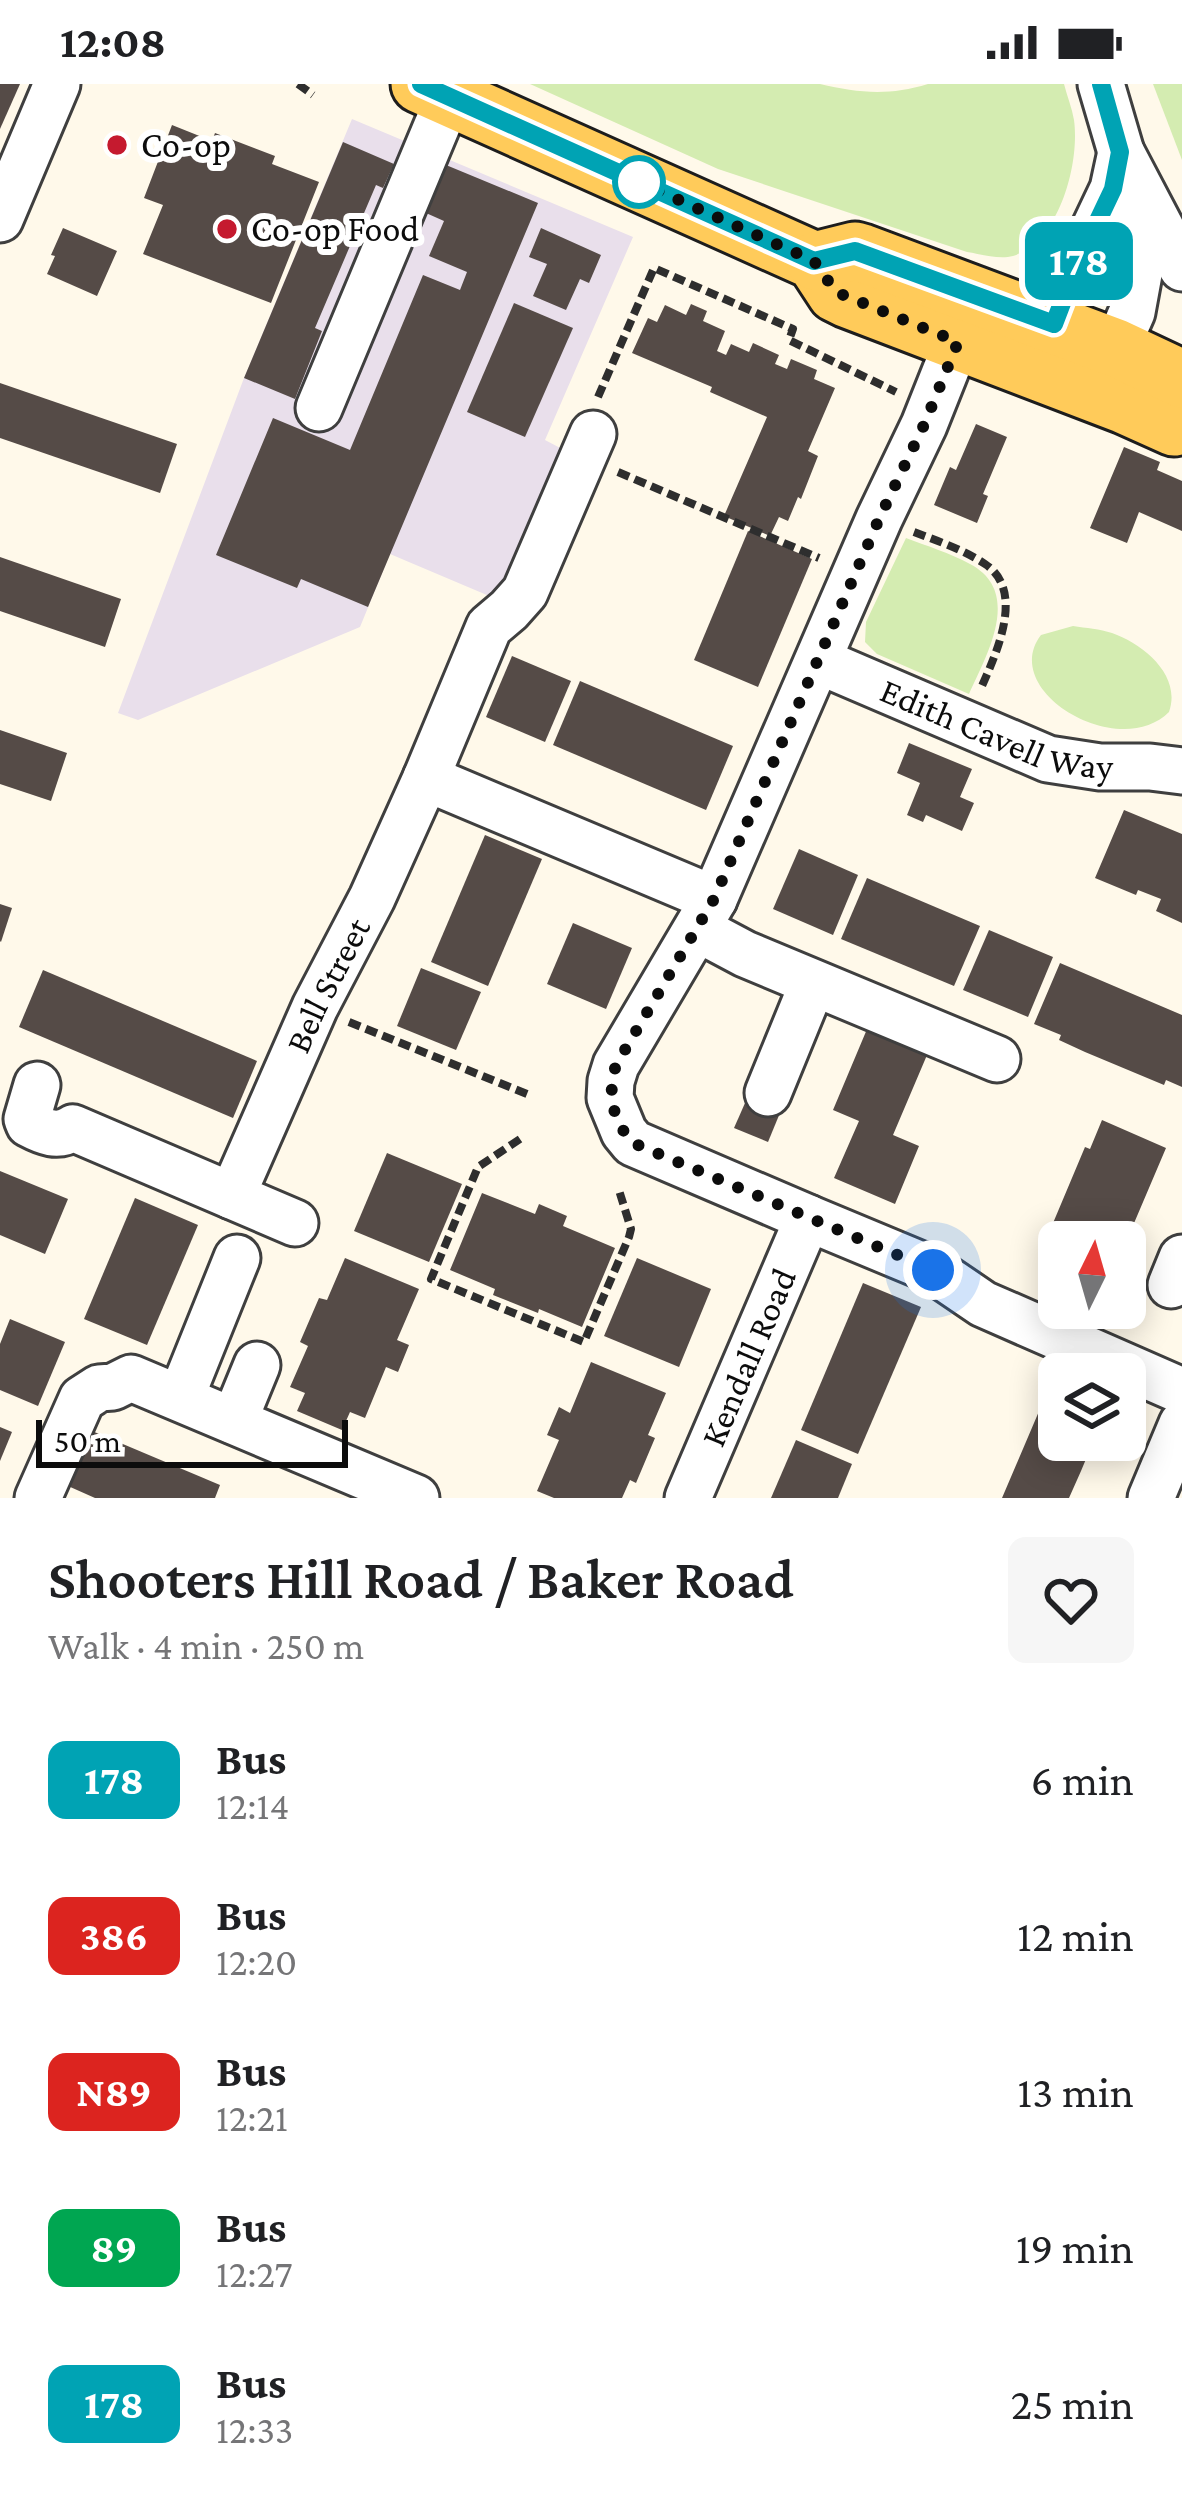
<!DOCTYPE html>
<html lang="en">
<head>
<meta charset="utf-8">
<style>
  body { margin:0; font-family:"Crimson Pro",serif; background:#f6f6f6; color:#202124; height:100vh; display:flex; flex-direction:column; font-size:45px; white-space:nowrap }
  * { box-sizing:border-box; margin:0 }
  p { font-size:39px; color:#757577 }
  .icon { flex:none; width:66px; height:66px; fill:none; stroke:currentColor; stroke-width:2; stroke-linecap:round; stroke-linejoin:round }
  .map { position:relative; height:1414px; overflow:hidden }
  .panel { display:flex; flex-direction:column; background:#fff; flex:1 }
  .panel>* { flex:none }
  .badge { padding:0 24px; border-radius:18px; font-size:42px; line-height:78px }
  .needle { width:78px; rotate:5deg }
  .buttons { position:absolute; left:1038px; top:1137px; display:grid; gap:24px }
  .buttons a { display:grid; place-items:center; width:108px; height:108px; border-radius:18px; background:#fff; box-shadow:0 6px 30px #0003; font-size:60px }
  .scale { position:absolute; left:36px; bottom:30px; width:312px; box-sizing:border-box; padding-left:12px; border:6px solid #0c0c0c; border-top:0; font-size:33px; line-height:42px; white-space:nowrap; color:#0c0c0c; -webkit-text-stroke:9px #fff; paint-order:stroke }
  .you { position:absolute; width:60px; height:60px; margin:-30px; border:9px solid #fff; border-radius:50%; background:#1a73e8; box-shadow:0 0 0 18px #1a73e833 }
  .map>.badge { position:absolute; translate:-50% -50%; box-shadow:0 0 0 6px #fff }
  .round { display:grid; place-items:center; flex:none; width:126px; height:126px; border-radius:18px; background:#f6f6f6 }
  .summary { display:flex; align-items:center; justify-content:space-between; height:204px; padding:0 48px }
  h1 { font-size:57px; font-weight:600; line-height:90px }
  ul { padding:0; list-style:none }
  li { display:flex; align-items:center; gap:36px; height:156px; padding:0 48px }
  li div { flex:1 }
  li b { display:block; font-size:45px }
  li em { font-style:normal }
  li .badge { min-width:132px; font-weight:700; text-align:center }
  .status { display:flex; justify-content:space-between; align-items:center; height:84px; padding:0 60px; background:#fff; direction:ltr }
  .status svg { height:33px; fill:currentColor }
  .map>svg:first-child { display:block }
  .industrial { fill:#e9dfeb }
  .green { fill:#d4ecb1 }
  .building { fill:#554b47 }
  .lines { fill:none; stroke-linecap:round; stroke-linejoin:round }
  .minor-casing { stroke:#3f3f3f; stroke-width:51 }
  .major-casing { stroke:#1d1d1d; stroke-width:63 }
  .path { stroke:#2e2e2e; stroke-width:8; stroke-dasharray:12 6; stroke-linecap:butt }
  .minor { stroke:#fff; stroke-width:45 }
  .major { stroke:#ffcb5a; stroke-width:57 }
  .line-casing { stroke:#fff; stroke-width:27 }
  .line { stroke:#00a3b4; stroke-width:18 }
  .walk { stroke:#0c0c0c; stroke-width:12; stroke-dasharray:0 21.6 }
  .poi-dot { fill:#c51a2f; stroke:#fff; stroke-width:4.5 }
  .stop-dot { fill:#fff; stroke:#00a3b4; stroke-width:6 }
  .labels { text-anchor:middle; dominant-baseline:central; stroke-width:12; stroke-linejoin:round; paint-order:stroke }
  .poi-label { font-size:36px; fill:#0c0c0c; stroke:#fff; text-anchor:start }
  .street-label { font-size:36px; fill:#0c0c0c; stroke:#fff }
</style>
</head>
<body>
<div class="status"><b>12:08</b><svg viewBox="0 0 49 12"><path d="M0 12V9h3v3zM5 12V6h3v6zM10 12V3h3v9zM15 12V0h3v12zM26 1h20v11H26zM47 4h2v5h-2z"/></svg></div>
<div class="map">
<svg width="1182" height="1414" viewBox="0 0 1182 1414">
  <rect width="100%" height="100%" fill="#fff9ea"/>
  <path class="industrial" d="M352,35L633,153L545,356L566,367L501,517L390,470L360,543L138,636L118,629L244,294Z"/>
  <g class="green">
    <path d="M530,0H820C858,9 889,12 928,0H1064C1067,12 1072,24 1074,36C1080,80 1059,158 1013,172C999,176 981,170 967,168L718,85Z"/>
    <path d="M1153,0H1182V76Z"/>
    <path d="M906,454C927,462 950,469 970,480C1023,508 987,570 969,610L877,570L865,558L866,538Z"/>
    <path d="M1073,542C1086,544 1100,545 1112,549C1143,560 1182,591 1169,628C1119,678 998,607 1041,551Z"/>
  </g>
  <g class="building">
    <path d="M0,0H20L0,45Z"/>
    <path d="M172,41L212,57L215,49L275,72L272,80L319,98L271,219L143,170L163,121L144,114Z"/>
    <path d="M343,58L394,80L383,104L376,101L315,244L322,247L295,315L244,294Z"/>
    <path d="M446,81L538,119L368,523L301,495L297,504L216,471L273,334L350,366L423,191L460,206L467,188L429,172L444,137L426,129Z"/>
    <path d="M63,144L117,167L97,212L47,190L55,172L51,171Z"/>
    <path d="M541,144L601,171L589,199L580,195L566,226L533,212L547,180L529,173Z"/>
    <path d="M514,219L573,244L525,353L467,328Z"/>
    <path d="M691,220L707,227L703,237L725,247L717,267L726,271L731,260L749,268L753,259L779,271L775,280L787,285L791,275L817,286L814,295L835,304L808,367L818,372L801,415L798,413L788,437L779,433L770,452L724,432L767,333L710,308L712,303L632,269L648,234L657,238L665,221L686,231Z"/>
    <path d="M0,299L177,360L160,409L0,354Z"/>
    <path d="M976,340L1007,353L983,410L988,412L977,439L934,421L950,383L956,386Z"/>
    <path d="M1124,363L1160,378L1157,386L1182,397V447L1139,428L1127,459L1090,444Z"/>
    <path d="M748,447L812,475L758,603L694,576Z"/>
    <path d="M0,473L121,515L105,563L0,527Z"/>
    <path d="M512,572L571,597L545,658L486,633Z"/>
    <path d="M580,597L733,662L706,726L553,661Z"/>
    <path d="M0,646L67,669L51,717L0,700Z"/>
    <path d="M909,659L972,685L960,713L974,719L962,747L926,731L923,738L907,731L920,699L897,689Z"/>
    <path d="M1124,726L1182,750V839L1156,827L1161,815L1138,806L1136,811L1095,794Z"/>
    <path d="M485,751L542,775L488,902L431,878Z"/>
    <path d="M799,765L858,791L833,851L773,825Z"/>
    <path d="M867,794L980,842L954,902L841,855Z"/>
    <path d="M0,820L12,824L1,858L0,857Z"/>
    <path d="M573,839L632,864L606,925L547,900Z"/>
    <path d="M989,846L1053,873L1028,933L963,906Z"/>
    <path d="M1060,879L1182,931V1003L1166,996L1164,1001L1085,968L1059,956L1061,951L1034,940Z"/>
    <path d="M421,884L481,908L456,966L397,942Z"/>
    <path d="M43,886L257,977L233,1034L19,943Z"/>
    <path d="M870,938L930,964L893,1051L919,1062L895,1120L834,1094L859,1037L833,1026Z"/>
    <path d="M749,1010L782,1024L768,1058L734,1044Z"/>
    <path d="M1102,1036L1166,1064L1126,1158H1059V1189L1040,1181L1052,1152L1048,1151L1085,1063L1090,1065Z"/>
    <path d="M387,1069L462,1100L429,1178L354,1147Z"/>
    <path d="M0,1087L68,1115L45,1170L0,1151Z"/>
    <path d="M482,1109L535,1130L539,1120L567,1132L563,1142L615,1164L582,1243L539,1225L538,1229L493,1211L495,1205L450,1186Z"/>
    <path d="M135,1114L198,1141L147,1261L84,1235Z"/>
    <path d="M345,1174L419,1205L397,1256L409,1261L398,1288L386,1283L365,1334L350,1328L342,1346L297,1327L305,1309L290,1303L308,1262L300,1258L319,1214L327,1216Z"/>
    <path d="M637,1174L711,1205L679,1283L604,1252Z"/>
    <path d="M863,1199L921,1223L858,1370L801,1346Z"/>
    <path d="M10,1235L65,1258L38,1322L0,1306V1260Z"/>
    <path d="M591,1278L666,1309L648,1351L655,1354L636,1399L630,1396L622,1414H554L537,1407L559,1356L547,1351L559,1323L570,1329Z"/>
    <path d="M1054,1292L1059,1294V1356H1094L1081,1387L1069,1414H1002Z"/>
    <path d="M0,1343L12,1348L0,1377Z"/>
    <path d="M92,1347L220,1401L215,1414H95L68,1402Z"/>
    <path d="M796,1356L852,1380L838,1414H771Z"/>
  </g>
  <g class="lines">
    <defs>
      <g id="minor">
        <path d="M1101,0L1121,68L1182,184"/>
        <path d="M0,135L57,0"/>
        <path d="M1071,268L1054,240L1075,185L1113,105L1121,68"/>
        <path d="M1104,292L1132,228L1141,179L1145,116"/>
        <path d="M319,324L449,13"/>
        <path id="s1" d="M819,577L1048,675L1100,683H1150L1182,687"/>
        <path d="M426,694L489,543L509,526L525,508L593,350"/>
        <path d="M698,845L745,870L997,975"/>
        <path d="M37,1001L27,1035L29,1040C44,1048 58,1054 73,1044L232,1112"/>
        <path d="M768,1009L813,899"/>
        <path d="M808,1134L933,1186L983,1220L1182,1307"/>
        <path id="s2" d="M295,1139L232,1112L315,923L372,814L426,694L714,815"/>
        <path d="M1171,1201L1182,1174"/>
        <path d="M181,1313L237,1174"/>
        <path d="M234,1337L257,1281"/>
        <path d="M38,1414L82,1315L99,1304L113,1303L131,1294L416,1414"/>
        <path id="s3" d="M688,1414L808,1134L633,1059L624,1048L610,1014L611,997L616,981L714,815L879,435L924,341L969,228"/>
        <path d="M1151,1414L1182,1340"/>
      </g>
      <g id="major">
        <path d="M420,0L815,177L836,209L848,215L1125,321L1174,343L1182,341"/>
        <path d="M815,177L855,167L862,169L1116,264L1182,295"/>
      </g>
    </defs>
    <use href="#minor" class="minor-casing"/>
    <use href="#major" class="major-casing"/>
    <g class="path">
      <path d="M298,0L313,11"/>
      <path d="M598,313L654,184L793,245L789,256L896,308"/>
      <path d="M618,388L819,474"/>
      <path d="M914,448C938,457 964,466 985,480C1026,507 996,570 981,604"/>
      <path d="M349,938L532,1012"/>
      <path d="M520,1055L478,1083L431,1195L584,1258L629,1153L631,1145L618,1103"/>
    </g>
    <use href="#minor" class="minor"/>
    <use href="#major" class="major"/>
  </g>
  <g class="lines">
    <defs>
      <path id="line" d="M421,0L814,177L855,167L1054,240L1075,185L1113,105L1120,68L1101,0"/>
    </defs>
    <use href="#line" class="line-casing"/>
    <use href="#line" class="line"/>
    <path class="walk" d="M639,98L814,177L836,208L958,258L924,341L879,435L714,815L616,981C607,1010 612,1036 633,1059L933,1186"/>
  </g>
  <g class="poi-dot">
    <circle cx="117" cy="61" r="12"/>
    <circle cx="227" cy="145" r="12"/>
  </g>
  <circle class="stop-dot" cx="639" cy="98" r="24"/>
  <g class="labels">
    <g class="poi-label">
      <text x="141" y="61">Co-op</text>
      <text x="251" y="145">Co-op Food</text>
    </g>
    <g class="street-label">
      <text stroke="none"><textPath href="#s1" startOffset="192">Edith Cavell Way</textPath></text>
      <text stroke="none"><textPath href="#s2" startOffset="300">Bell Street</textPath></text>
      <text stroke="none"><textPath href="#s3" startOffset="153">Kendall Road</textPath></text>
    </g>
  </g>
</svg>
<div class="buttons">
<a><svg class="needle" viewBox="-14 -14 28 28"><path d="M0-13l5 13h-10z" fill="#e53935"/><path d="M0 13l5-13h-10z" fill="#757577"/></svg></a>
<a><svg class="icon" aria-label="layers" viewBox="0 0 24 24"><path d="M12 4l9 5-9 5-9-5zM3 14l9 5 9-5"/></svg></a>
</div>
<div class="scale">50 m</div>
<div class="you" style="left:933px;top:1186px"></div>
<b class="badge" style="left:1079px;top:177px;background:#00a3b4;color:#fff">178</b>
</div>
<section class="panel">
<div class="summary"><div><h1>Shooters Hill Road / Baker Road</h1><p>Walk · 4 min · 250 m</p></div><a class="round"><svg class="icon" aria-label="heart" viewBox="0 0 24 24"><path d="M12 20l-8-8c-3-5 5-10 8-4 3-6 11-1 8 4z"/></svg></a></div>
<ul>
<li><span class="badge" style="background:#00a3b4;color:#fff">178</span><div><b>Bus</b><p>12:14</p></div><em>6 min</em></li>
<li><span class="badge" style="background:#dc241f;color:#fff">386</span><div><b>Bus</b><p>12:20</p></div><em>12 min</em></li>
<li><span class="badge" style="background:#dc241f;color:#fff">N89</span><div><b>Bus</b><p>12:21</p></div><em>13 min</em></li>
<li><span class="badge" style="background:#00a651;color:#fff">89</span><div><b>Bus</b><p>12:27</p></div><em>19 min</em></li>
<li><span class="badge" style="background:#00a3b4;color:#fff">178</span><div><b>Bus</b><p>12:33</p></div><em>25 min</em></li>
</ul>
</section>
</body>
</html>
